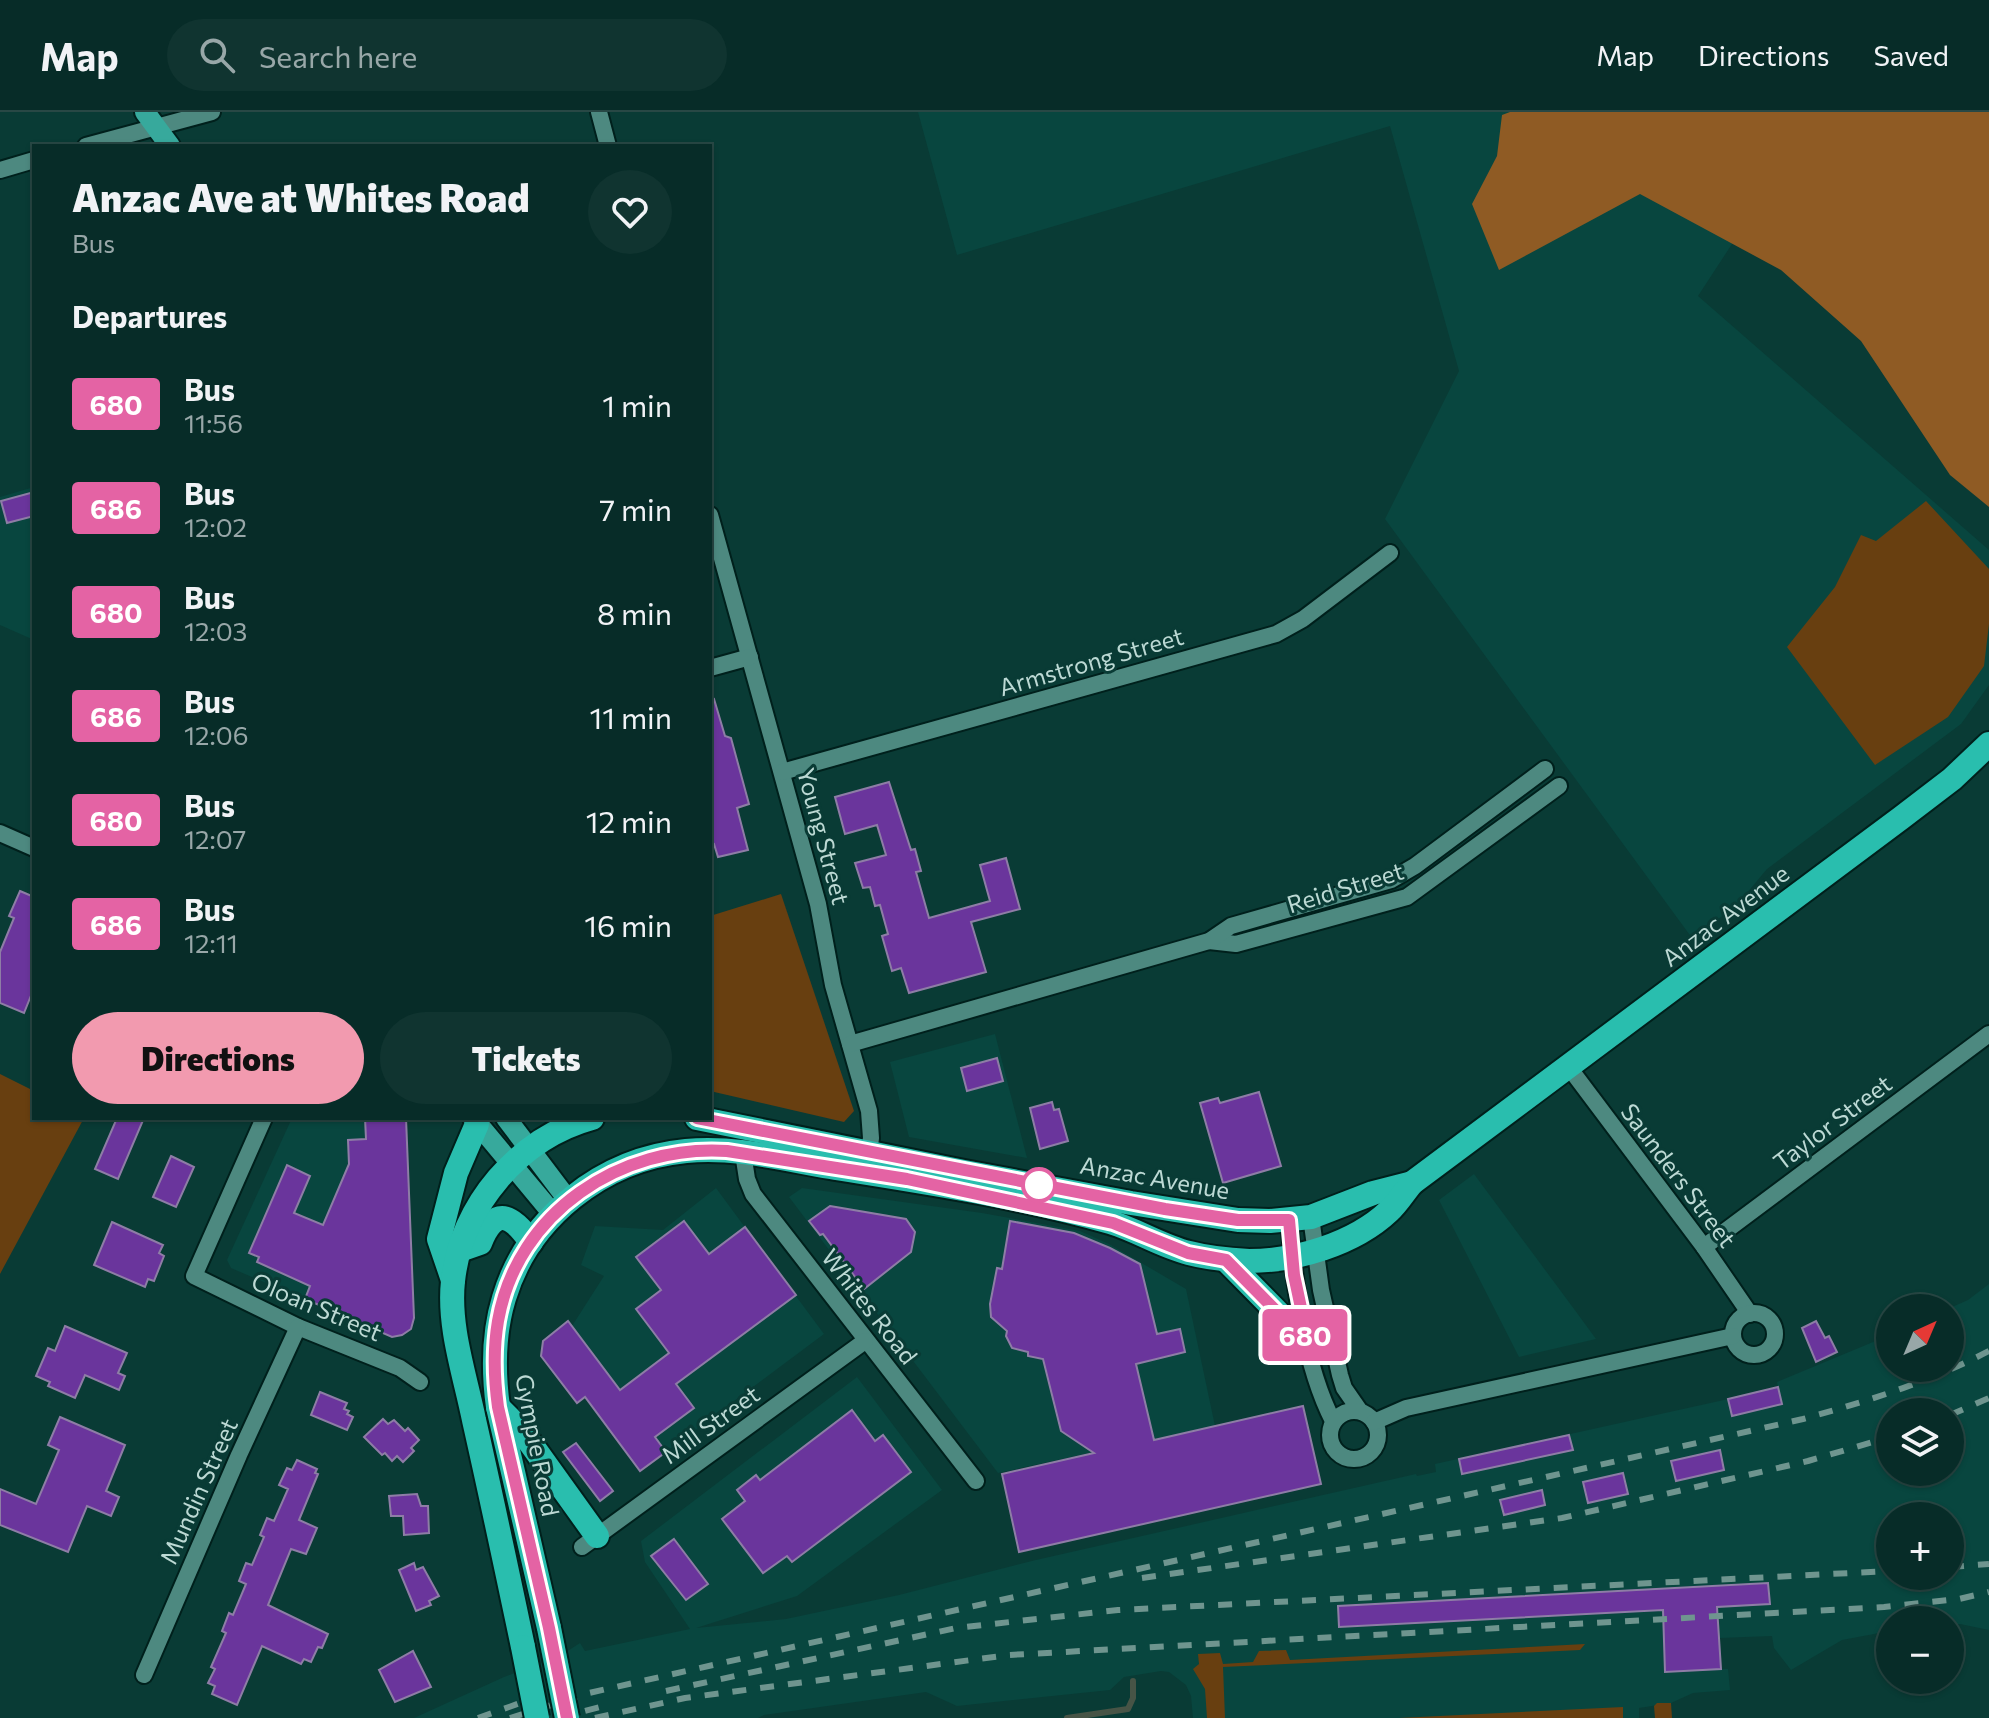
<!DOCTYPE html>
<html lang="en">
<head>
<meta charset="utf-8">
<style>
  body { margin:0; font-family:Commissioner,sans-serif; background:#103430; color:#f1f3f6; height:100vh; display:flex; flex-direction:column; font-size:30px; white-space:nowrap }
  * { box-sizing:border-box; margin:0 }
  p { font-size:26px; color:#98a7a8 }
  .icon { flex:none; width:44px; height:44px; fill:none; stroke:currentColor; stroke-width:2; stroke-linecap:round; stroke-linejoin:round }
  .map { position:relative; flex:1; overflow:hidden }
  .drawer { position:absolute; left:32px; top:32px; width:680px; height:976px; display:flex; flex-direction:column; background:#072c28; border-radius:0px; box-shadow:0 2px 6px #0004,0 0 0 2px #284845 }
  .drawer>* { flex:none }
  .badge { padding:0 16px; border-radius:6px; font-size:28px; line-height:52px }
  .needle { width:52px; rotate:44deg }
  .fabs { position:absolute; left:1876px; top:1182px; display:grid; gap:16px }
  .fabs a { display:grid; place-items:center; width:88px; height:88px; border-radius:50%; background:#072c28; box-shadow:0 2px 6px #0004,0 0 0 2px #284845; font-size:40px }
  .map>.badge { position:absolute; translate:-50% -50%; box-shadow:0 0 0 4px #fff }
  h2 { padding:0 40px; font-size:30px; line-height:72px }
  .round { display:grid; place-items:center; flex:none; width:84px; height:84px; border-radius:42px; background:#103430 }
  .head { display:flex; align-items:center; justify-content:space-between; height:136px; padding:0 40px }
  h1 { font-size:38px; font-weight:800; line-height:60px }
  .action { display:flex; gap:16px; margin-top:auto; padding:16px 40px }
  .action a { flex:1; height:92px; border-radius:48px; background:#f29aaf; color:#111; font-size:32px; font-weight:800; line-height:92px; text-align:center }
  .action a+a { background:#103430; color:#f1f3f6 }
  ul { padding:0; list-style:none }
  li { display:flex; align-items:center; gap:24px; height:104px; padding:0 40px }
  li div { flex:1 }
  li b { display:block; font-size:30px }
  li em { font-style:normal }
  li .badge { min-width:88px; font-weight:700; text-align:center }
  header { display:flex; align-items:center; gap:48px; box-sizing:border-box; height:112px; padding:0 40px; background:#072c28; border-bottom:2px solid #284845 }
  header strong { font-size:38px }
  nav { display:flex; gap:44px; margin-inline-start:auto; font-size:28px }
  .search { width:560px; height:72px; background:#103430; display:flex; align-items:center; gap:20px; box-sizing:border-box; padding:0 28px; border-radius:44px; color:#98a7a8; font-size:30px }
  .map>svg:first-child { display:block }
  .built { fill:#08463f; fill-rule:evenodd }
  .green { fill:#683f10 }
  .forest { fill:#8f5b24 }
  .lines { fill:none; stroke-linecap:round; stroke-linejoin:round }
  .stream { stroke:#475446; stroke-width:6 }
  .building { fill:#6a359c; stroke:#8e7da6; stroke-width:2 }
  .street-casing { stroke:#00201c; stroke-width:20 }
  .primary-casing { stroke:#00201c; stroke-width:24 }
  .highway-casing { stroke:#00201c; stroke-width:28 }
  .street { stroke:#4d8980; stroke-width:16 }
  .primary { stroke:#37a99c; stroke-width:20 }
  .highway { stroke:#29beae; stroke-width:24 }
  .rail { stroke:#6f958f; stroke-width:6; stroke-dasharray:14 14; stroke-linecap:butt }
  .highway-bridge-casing { stroke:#00201c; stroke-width:28; stroke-linecap:butt }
  .highway-bridge { stroke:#29beae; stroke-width:24 }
  .line-casing { stroke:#fff; stroke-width:18 }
  .line { stroke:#e463a4; stroke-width:12 }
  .stop-dot { fill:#fff; stroke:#e463a4; stroke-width:4 }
  .labels { text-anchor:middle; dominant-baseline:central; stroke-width:6; stroke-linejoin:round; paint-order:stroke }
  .street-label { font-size:24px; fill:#bcd9d4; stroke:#093b35 }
</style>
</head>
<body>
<header>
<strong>Map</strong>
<div class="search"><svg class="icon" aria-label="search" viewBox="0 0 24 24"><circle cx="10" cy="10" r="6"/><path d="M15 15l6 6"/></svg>Search here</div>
<nav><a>Map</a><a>Directions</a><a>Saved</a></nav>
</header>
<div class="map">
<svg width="1989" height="1606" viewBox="0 0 1989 1606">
  <rect width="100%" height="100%" fill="#093b35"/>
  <g class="built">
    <path d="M918,0H1696L1732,132L1698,184L1989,438V573L1961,612L1767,757L1736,794L1692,826L1385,407L1459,259L1390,14L957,143Z"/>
    <path d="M34,375V528L0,513V385Z"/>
    <path d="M995,922L1027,1046L909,1025L890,950Z"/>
    <path d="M292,1006H406L414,1206L411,1217L402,1223L392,1225L231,1156L227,1148Z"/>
    <path d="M1474,1062L1577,1201L1596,1227L1519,1245L1439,1088Z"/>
    <path d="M716,1076L824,1222L666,1340L572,1214L604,1164L581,1153L595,1114L663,1118Z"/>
    <path d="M802,1076L982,1101L1080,1119L1109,1132L1186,1177L1215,1314L998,1361L789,1085Z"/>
    <path d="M1989,1172V1518L1960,1512L1950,1513V1508H1890V1519L1842,1528L1791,1558L1774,1536L1772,1524L1719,1526L1721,1557H1728L1730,1578L1693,1581L1671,1591L1639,1596V1606H1193L1191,1584L1186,1573L1169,1560L1161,1559L1124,1565L1110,1578L957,1594L926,1580L764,1603L758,1606H414L504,1565L560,1544L580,1531L585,1539L690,1517L645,1450L641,1429L857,1265L942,1378L797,1484L696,1516L786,1507L899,1483L1036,1448L1416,1362L1417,1364L1436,1360L1435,1352L1778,1276L1777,1270L1890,1223V1256H1950V1196L1968,1188ZM1890,1300H1950V1360H1890ZM1890,1404H1950V1464H1890Z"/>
  </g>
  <g class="green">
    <path d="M1926,389L1989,457V512L1984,554L1948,605L1875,653L1787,535L1835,475L1861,423L1876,429Z"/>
    <path d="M781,782L854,999L844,1010L710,979V804Z"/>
    <path d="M0,962L34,979V1006H84L0,1162Z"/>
    <path d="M1585,1532L1580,1538L1223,1555L1225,1606H1207L1205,1577L1193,1557L1199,1552L1198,1542L1220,1541L1223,1552L1253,1550L1259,1539L1286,1538L1290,1548Z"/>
    <path d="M1657,1591H1671L1672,1606H1655L1654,1594Z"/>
    <path d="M1623,1595V1606H1399Z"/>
  </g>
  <path class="forest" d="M1510,0H1989V395L1950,363L1861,229L1781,158L1640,82L1499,158L1472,92L1497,44L1502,3Z"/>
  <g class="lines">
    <path class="stream" d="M1067,1606L1128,1597L1133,1586V1569"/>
  </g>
  <g class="building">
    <path d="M34,380V404L7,411L1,389Z"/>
    <path d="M714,587L725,624L731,626L749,692L737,696L748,738L718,745L714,732L710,733V588Z"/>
    <path d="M889,670L911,738L915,737L921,759L916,760L929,806L990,789L980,753L1006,746L1020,797L971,810L986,860L909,881L901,856L892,859L882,824L888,822L880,793L875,794L870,775L863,776L855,751L886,743L877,713L845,722L835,685Z"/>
    <path d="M20,779L34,785V876L24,901L0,891V840L14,806L9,804Z"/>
    <path d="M997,946L1003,969L967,979L961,956Z"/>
    <path d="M1259,980L1281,1054L1223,1071L1200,991L1218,986L1220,991Z"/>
    <path d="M1052,990L1054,998L1059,997L1068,1029L1040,1037L1030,996Z"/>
    <path d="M117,1006H144L118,1067L95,1057Z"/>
    <path d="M365,1006H406L414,1206L411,1217L402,1223L392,1225L305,1187L310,1174L257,1150L259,1145L249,1141L287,1053L310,1064L294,1101L323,1113L349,1052L348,1028L366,1027Z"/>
    <path d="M171,1044L194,1055L176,1095L153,1085Z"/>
    <path d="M830,1094L906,1107L915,1120L911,1140L864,1177L823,1122L820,1123L809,1109Z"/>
    <path d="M684,1109L709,1142L745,1115L796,1183L676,1272L694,1296L655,1325L666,1340L640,1359L585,1285L577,1291L541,1244L543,1229L568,1209L620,1278L669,1241L636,1197L661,1178L636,1145Z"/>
    <path d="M1010,1109L1074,1121L1110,1136L1140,1152L1157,1222L1180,1217L1185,1240L1136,1252L1154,1328L1303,1294L1321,1372L1019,1440L1002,1362L1094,1341L1061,1319L1043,1247L1028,1244V1240L1012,1236L1006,1224L1007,1219L991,1205L990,1192L997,1156L1002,1157Z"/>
    <path d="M112,1110L163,1133L159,1141L164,1144L154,1169L148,1167L145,1175L94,1153Z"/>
    <path d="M1816,1209L1825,1226L1829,1224L1837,1240L1816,1250L1802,1216Z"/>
    <path d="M65,1214L127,1241L118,1261L125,1264L119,1278L85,1263L75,1286L48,1274L50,1270L36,1264L48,1236L55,1239Z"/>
    <path d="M1778,1275L1782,1292L1732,1304L1728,1287Z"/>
    <path d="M320,1280L347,1291L344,1297L349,1299L347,1302L353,1305L347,1318L311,1303Z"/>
    <path d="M852,1298L875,1329L883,1323L911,1360L792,1450L787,1444L763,1461L722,1407L745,1389L737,1378L756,1363L760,1368Z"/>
    <path d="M60,1305L125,1333L106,1379L119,1385L111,1404L87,1394L68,1440L0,1413V1377L36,1392L59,1338L48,1333Z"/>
    <path d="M383,1307L388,1312L394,1308L405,1319L408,1316L419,1328L411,1336L414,1339L403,1350L397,1344L392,1349L385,1341L382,1343L364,1325Z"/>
    <path d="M1569,1323L1573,1338L1462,1362L1459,1347Z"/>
    <path d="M576,1331L613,1379L600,1389L563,1340Z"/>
    <path d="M1720,1338L1724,1358L1676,1369L1671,1349Z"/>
    <path d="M297,1348L317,1357L315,1361L318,1362L299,1408L317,1416L306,1442L291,1437L268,1493L328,1522L322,1536L318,1535L311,1550L304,1547L301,1552L262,1534L237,1593L212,1582L215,1574L208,1571L215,1557L211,1555L226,1521L222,1519L229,1501L233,1503L246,1472L239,1469L246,1451L252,1453L264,1425L260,1423L267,1406L274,1409L288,1377L279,1373L287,1356L292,1358Z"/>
    <path d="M1623,1361L1628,1382L1588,1391L1583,1370Z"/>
    <path d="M1542,1378L1545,1393L1504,1403L1500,1388Z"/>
    <path d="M417,1382L421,1394H428L429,1421L404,1423L403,1404H391L389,1384Z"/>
    <path d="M674,1427L708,1472L686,1488L651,1444Z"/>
    <path d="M414,1451L416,1458L423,1455L439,1484L429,1489L431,1493L416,1499L399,1458Z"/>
    <path d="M1768,1471L1770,1492L1717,1495L1721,1557L1665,1560L1663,1498L1339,1515L1338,1494Z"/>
    <path d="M413,1539L431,1575L395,1590L379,1558Z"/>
  </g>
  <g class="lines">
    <defs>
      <g id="street">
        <path d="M599,0L608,34"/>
        <path d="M86,34L212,0"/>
        <path d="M0,58L34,48"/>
        <path d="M710,403L818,792L833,873L869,999L871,1026L868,1047"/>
        <path d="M710,556L750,545"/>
        <path d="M782,660L1276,522L1303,507L1390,441"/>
        <path d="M0,721L34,736"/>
        <path d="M1209,829L1236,832L1407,785L1559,674"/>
        <path d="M850,932L1209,829L1231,814L1391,768L1415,754L1545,657"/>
        <path d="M1568,954L1704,1135L1750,1202"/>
        <path d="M264,1006L194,1164L298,1215L400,1256L420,1270"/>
        <path d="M743,1041L747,1067L753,1082L976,1369"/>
        <path d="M1311,1105L1321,1178L1340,1263L1344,1276L1360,1299"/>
        <path d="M1289,1108C1294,1171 1304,1253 1333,1309"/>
        <path d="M1704,1135L1989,922"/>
        <circle cx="1754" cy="1222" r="21"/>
        <circle cx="1354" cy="1323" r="24"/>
        <path d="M1374,1310L1406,1296L1733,1224"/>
        <path d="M582,1435L865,1229"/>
        <path d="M144,1563L239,1343L298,1215"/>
      </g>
      <g id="primary">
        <path d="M145,0L170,34"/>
        <path d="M473,1006L553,1102"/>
        <path d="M506,1006L568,1088"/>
      </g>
      <g id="highway">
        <path d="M697,1006L964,1060L1131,1091L1238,1108L1270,1109L1311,1105L1373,1081L1412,1071"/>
        <path d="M460,1138L480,1131C495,1093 512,1103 531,1130"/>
        <path d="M1226,1148L1290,1213L1307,1224"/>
        <path d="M453,1168L439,1127L456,1061L477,1012"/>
        <path d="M498,1295L521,1318L597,1424"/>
        <path d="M549,1516L498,1295C493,1258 493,1222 504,1186C528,1106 602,1047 686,1039C734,1034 783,1047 830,1055C923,1070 1019,1084 1110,1110C1137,1118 1161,1134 1189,1141C1208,1146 1229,1148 1249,1149C1296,1149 1354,1132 1389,1099C1398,1091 1404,1080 1412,1071L1901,706L1952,667L1989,632"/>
        <path d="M523,1535C507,1459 491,1383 474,1308C465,1263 448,1215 453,1169C461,1094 519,1026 592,1006"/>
      </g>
    </defs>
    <use href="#street" class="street-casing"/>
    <use href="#primary" class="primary-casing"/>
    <use href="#highway" class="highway-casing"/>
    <use href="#street" class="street"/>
    <use href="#primary" class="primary"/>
    <use href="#highway" class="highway"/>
    <g class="rail">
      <path d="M1950,1303L1989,1286"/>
      <path d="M1950,1455L1989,1452"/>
      <path d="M1142,1466L1562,1406L1808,1349L1890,1325"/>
      <path d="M666,1579L956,1516L1118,1498L1890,1459"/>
      <path d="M478,1606L523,1590"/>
      <path d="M510,1606L589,1581L1803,1307C1868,1289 1929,1270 1989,1239"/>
      <path d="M558,1606L608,1593"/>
      <path d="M595,1606L685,1586L1009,1543L1884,1495L1959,1487L1989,1480"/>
    </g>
    <defs>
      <g id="highway-bridge">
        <path d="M549,1516L567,1606"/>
        <path d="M523,1535L537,1606"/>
      </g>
    </defs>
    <use href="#highway-bridge" class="highway-bridge-casing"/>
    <use href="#highway-bridge" class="highway-bridge"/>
  </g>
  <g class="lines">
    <defs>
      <path id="line" d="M567,1606L549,1516L498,1295C494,1266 493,1238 498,1209C517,1100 621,1032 727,1039L907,1067L1113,1111L1188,1141L1226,1148L1290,1213L1307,1224L1294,1163L1289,1108H1238L1165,1097L697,1006"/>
    </defs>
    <use href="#line" class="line-casing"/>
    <use href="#line" class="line"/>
  </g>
  <circle class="stop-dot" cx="1039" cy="1073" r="16"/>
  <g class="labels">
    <g class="street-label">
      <text transform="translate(1091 549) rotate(-16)">Armstrong Street</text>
      <text transform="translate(824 724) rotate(75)">Young Street</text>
      <text transform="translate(1345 775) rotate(-17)">Reid Street</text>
      <text transform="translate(1725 803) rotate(-37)">Anzac Avenue</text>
      <text transform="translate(1832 1010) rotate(-37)">Taylor Street</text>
      <text transform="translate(1679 1063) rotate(53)">Saunders Street</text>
      <text transform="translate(1155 1065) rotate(10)">Anzac Avenue</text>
      <text transform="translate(317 1194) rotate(23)">Oloan Street</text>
      <text transform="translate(870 1194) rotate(52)">Whites Road</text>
      <text transform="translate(710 1312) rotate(-36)">Mill Street</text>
      <text transform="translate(538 1333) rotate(79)">Gympie Road</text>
      <text transform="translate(198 1379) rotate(-66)">Mundin Street</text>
    </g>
  </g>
</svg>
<div class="fabs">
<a><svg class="needle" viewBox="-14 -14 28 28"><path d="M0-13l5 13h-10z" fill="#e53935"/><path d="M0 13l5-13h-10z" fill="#98a7a8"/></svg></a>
<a><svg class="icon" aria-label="layers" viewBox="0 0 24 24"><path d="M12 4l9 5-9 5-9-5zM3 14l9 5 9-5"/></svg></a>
<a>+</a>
<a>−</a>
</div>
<b class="badge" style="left:1305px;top:1223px;background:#e463a4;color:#fff">680</b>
<section class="drawer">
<div class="head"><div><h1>Anzac Ave at Whites Road</h1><p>Bus</p></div><a class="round"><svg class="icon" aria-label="heart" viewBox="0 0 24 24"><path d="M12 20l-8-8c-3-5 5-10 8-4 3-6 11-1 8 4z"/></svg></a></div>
<h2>Departures</h2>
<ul>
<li><span class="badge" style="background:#e463a4;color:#fff">680</span><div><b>Bus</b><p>11:56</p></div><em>1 min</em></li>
<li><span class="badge" style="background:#e463a4;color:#fff">686</span><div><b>Bus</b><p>12:02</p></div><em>7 min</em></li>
<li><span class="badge" style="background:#e463a4;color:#fff">680</span><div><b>Bus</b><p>12:03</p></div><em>8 min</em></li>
<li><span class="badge" style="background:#e463a4;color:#fff">686</span><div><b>Bus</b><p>12:06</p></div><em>11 min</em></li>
<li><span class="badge" style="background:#e463a4;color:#fff">680</span><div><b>Bus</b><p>12:07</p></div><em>12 min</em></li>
<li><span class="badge" style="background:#e463a4;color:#fff">686</span><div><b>Bus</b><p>12:11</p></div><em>16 min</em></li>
</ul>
<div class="action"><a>Directions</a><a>Tickets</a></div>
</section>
</div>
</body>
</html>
